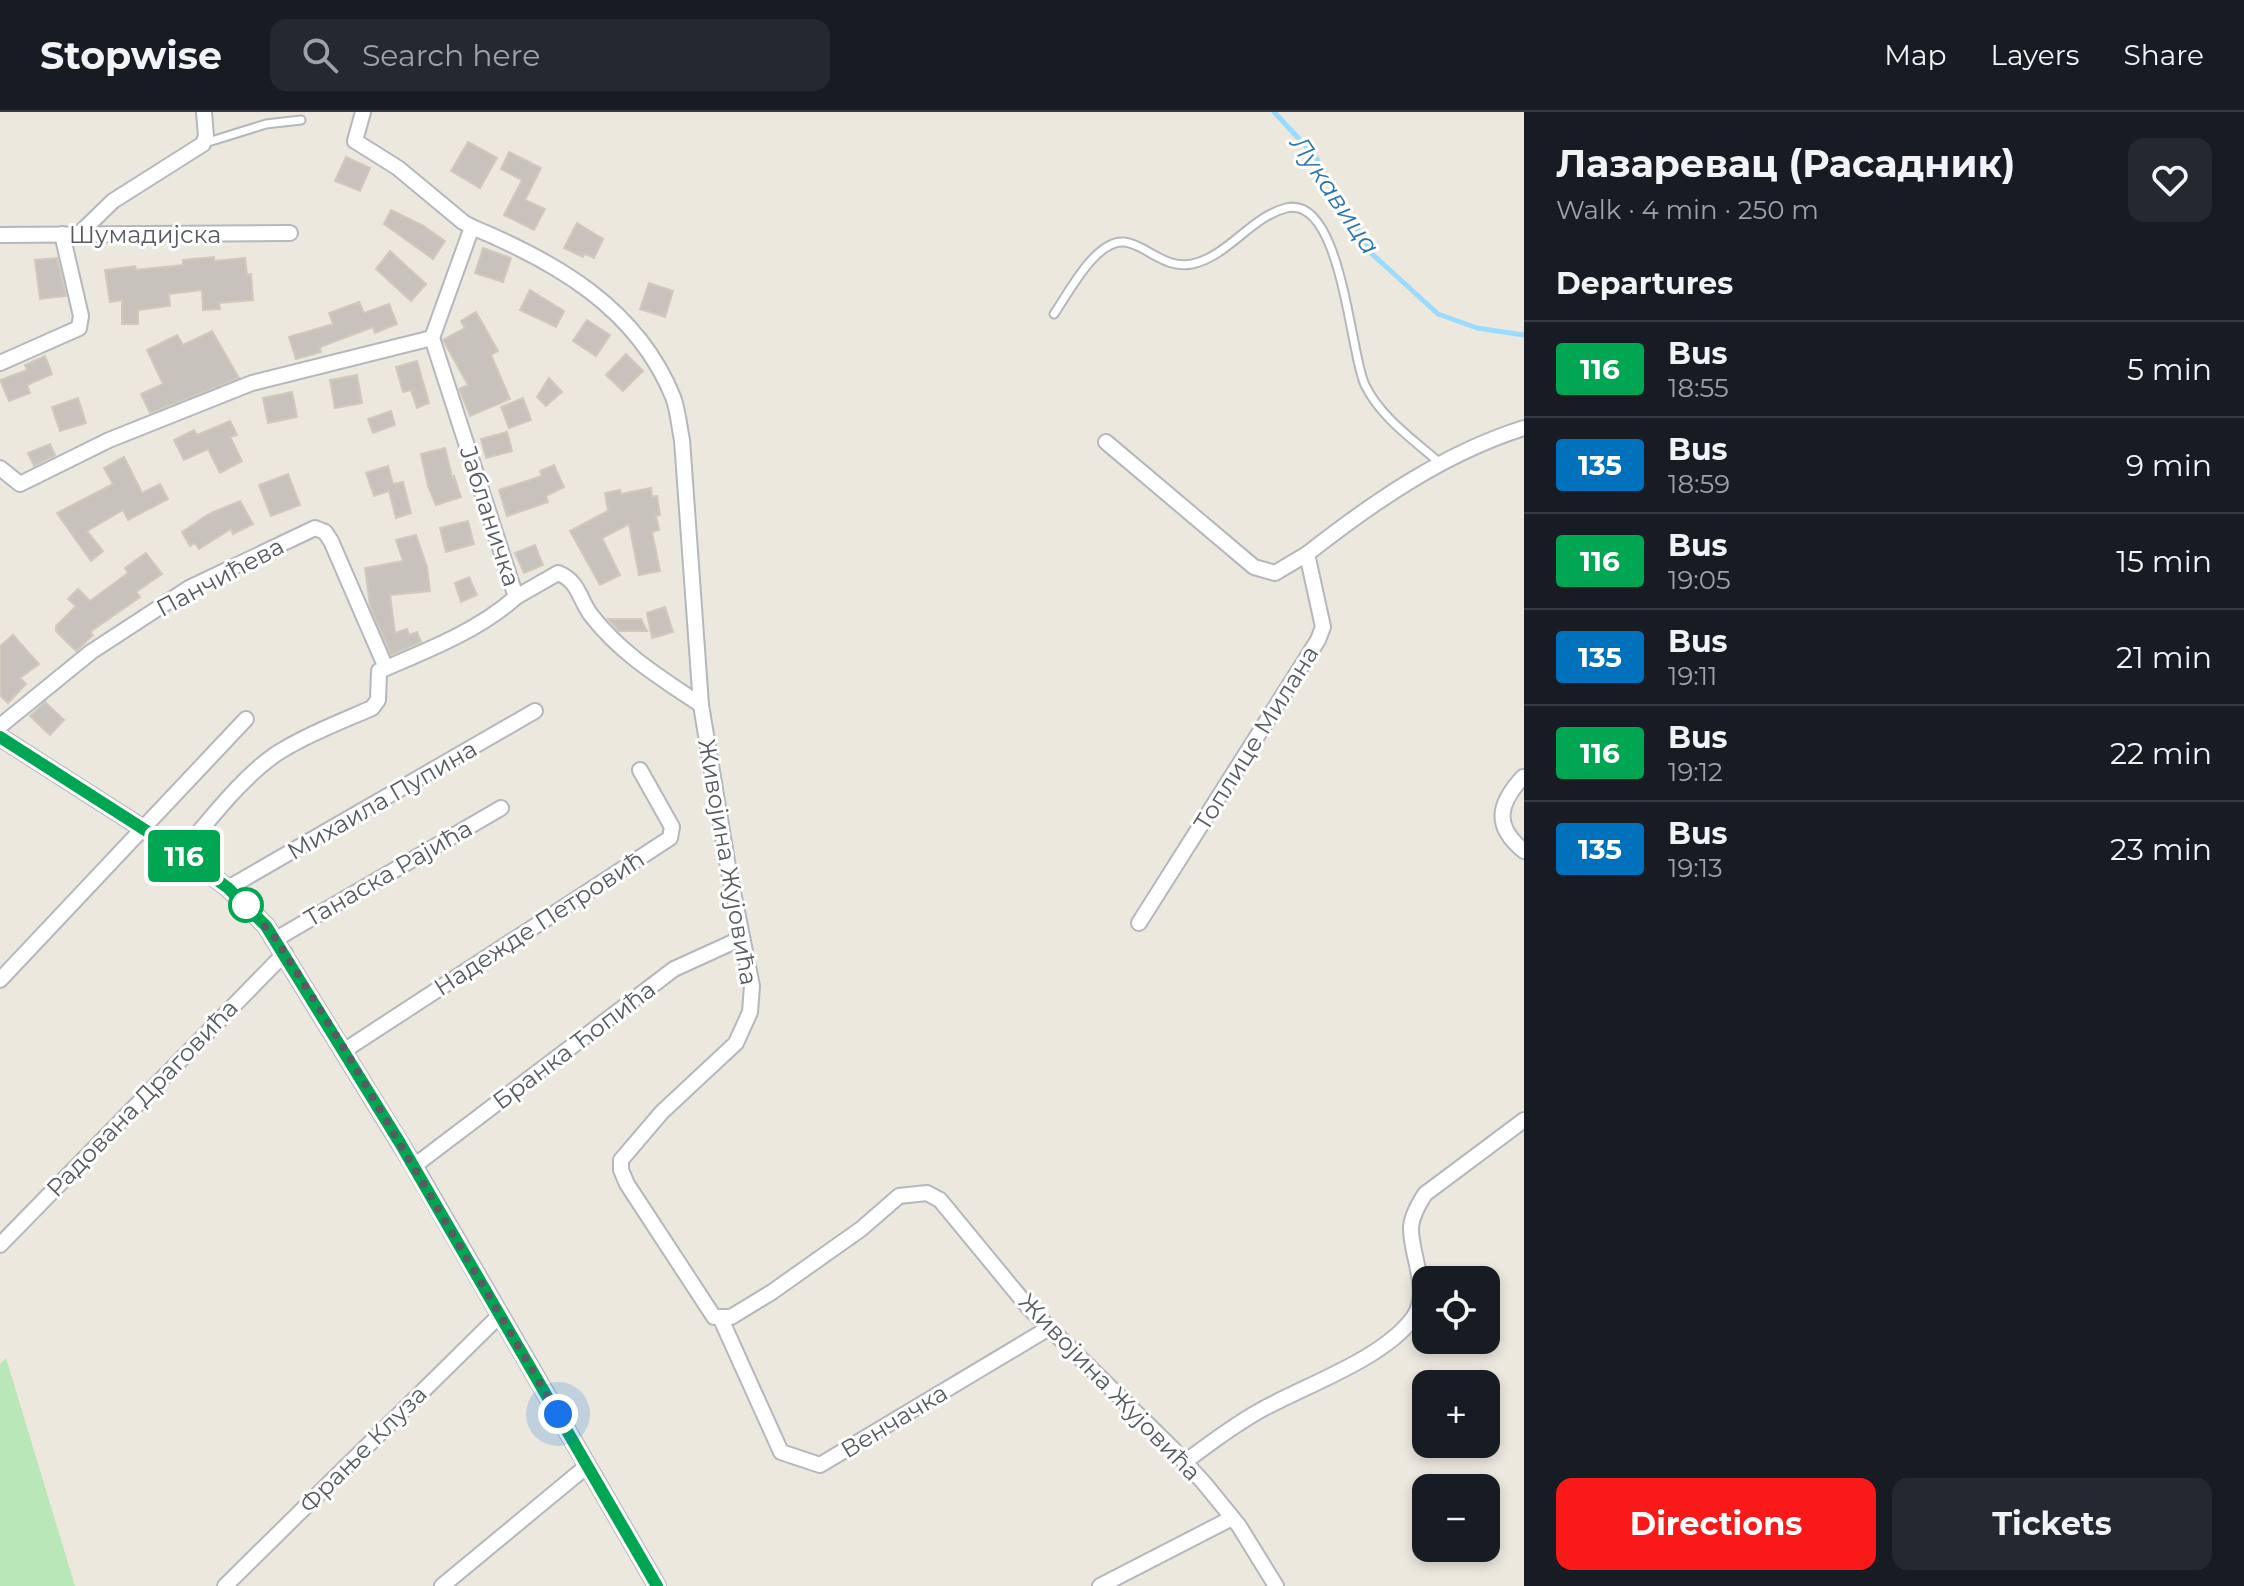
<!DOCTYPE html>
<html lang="en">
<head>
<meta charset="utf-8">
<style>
  body { margin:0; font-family:Montserrat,sans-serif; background:#242831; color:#f1f3f6; height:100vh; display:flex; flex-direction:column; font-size:30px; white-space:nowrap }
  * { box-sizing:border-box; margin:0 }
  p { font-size:26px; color:#9ea1a6 }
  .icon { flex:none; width:44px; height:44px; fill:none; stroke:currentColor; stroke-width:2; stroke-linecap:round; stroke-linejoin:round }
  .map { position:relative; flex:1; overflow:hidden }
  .sheet { display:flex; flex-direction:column; background:#171b24; width:720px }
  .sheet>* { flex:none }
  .badge { padding:0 16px; border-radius:6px; font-size:28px; line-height:52px }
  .fabs { position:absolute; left:1412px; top:1154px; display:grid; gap:16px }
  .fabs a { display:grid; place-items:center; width:88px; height:88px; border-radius:16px; background:#171b24; box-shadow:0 4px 12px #0003; font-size:40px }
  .you { position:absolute; width:40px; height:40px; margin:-20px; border:6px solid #fff; border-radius:50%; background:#1a73e8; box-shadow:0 0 0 12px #1a73e833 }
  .map>.badge { position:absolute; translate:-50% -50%; box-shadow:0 0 0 4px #fff }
  h2 { padding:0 32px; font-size:30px; line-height:72px }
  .round { display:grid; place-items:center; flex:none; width:84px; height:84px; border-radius:16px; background:#242831 }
  .head { display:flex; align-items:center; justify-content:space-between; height:136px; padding:0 32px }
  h1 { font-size:38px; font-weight:700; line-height:60px }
  .cta { display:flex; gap:16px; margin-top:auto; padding:16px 32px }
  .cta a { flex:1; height:92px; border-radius:16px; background:#f91918; color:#fff; font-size:32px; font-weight:700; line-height:92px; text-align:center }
  .cta a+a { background:#242831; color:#f1f3f6 }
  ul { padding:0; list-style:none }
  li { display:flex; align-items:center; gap:24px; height:96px; padding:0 32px; border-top:2px solid #363941 }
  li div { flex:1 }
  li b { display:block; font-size:30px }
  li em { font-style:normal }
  li .badge { min-width:88px; font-weight:700; text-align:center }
  header { display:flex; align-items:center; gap:48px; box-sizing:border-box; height:112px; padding:0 40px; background:#171b24; border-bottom:2px solid #363941 }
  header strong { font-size:38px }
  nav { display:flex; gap:44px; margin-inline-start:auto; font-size:28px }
  .search { width:560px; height:72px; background:#242831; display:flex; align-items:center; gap:20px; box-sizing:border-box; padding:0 28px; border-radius:16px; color:#9ea1a6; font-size:30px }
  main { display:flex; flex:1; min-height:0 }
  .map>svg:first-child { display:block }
  .green { fill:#bae7b7 }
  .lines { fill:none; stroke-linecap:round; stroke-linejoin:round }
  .stream { stroke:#9bdbff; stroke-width:5 }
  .building { fill:#c7c2bb; stroke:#d1c9bc; stroke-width:2 }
  .service-casing { stroke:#b4b8bd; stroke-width:11 }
  .minor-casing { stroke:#b4b8bd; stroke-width:18 }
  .tertiary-casing { stroke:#b4b8bd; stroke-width:20 }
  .service { stroke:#fff; stroke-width:7 }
  .minor { stroke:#fff; stroke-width:14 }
  .tertiary { stroke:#fff; stroke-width:16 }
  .line-casing { stroke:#fff; stroke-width:18 }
  .line { stroke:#00a651; stroke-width:12 }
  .walk { stroke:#575c61; stroke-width:8; stroke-dasharray:0 14.4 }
  .stop-dot { fill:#fff; stroke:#00a651; stroke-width:4 }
  .labels { text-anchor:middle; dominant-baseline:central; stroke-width:6; stroke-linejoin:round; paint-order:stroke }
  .street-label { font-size:24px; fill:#575c61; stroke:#fff }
  .water-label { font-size:26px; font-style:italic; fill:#2f77b0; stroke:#fff }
</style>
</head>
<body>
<header>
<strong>Stopwise</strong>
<div class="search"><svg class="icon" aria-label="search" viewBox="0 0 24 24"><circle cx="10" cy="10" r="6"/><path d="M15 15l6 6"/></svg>Search here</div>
<nav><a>Map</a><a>Layers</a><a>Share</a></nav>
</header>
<main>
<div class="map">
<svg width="1524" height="1474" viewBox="0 0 1524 1474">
  <rect width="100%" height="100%" fill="#ece8de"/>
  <path class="green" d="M6,1246L75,1474H0V1252Z"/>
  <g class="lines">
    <path class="stream" d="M1274,0L1315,44L1372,142L1438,202L1477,216L1524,223"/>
  </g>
  <g class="building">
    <path d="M468,30L497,46L480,76L451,59Z"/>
    <path d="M509,40L541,56L525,88L545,97L534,118L504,103L522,68L501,57Z"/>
    <path d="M346,45L370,56L360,79L335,69Z"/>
    <path d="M391,98L422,113L445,129L433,147L384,112Z"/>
    <path d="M577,111L603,127L594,146L585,142L583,145L564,136Z"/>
    <path d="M483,136L511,146L503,170L475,161Z"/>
    <path d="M390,139L426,172L411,189L376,157Z"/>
    <path d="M214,145V149L245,146L247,163L251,162L253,188L219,191L220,197L203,198L202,178L169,182L170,194L138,198V212H122V188L110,190L105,158L135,154L136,158L183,153V148Z"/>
    <path d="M57,146L66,184L40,187L35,148Z"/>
    <path d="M649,171L673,179L665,205L640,197Z"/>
    <path d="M530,178L564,199L556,215L520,198Z"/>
    <path d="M359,190L364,201L389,192L397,212L375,221L373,215L320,235L321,240L296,247L289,225L333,212L329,201Z"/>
    <path d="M476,200L498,239L491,243L510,287L470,304L459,277L468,273L443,228L465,216L461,209Z"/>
    <path d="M587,208L610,223L596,244L573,229Z"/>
    <path d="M212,219L239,266L150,301L141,282L163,272L147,238L177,223L183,233Z"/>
    <path d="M626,242L643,259L623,279L606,263Z"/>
    <path d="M45,244L52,262L27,273L30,281L9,289L0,268L27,258L25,253Z"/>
    <path d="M417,249L429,291L417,296L411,278L403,280L396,255Z"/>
    <path d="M357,263L362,291L335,296L330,268Z"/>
    <path d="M549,266L562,280L546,294L537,285Z"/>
    <path d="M292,280L297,305L268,311L263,286Z"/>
    <path d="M78,286L86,311L60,319L52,295Z"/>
    <path d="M523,286L531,308L509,316L501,295Z"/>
    <path d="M391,299L395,313L373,321L368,307Z"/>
    <path d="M230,309L237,323L230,325L242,349L220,361L208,337L184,348L174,328L194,318L197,323Z"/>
    <path d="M507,320L512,339L486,346L481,327Z"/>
    <path d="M50,332L55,343L34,354L28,341Z"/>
    <path d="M445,336L452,365L454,364L461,385L436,393L428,374L421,342Z"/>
    <path d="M124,345L142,381L160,372L168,387L128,408L123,398L87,419L103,439L91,449L57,401L113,372L104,356Z"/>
    <path d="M554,353L564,375L546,384L548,390L507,404L499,378L542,364L540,359Z"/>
    <path d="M388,354L393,372L403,370L411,401L396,406L389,379L374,384L366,361Z"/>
    <path d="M288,362L300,393L271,404L259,373Z"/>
    <path d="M651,376L652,385L657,384L660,403L656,404L659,418L652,420L660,459L639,463L629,412L602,426L620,463L600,473L570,419L608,399L605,381L620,378L621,382Z"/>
    <path d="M240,389L253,412L233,422L231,417L199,437L195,431L190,434L182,420L209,402Z"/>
    <path d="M468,409L474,432L446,440L440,416Z"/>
    <path d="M416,423L427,455L430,479L390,483L395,521L407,517L409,523L417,520L421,530L391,543L370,494L365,456L403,449L396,428Z"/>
    <path d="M535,433L543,453L524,461L515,441Z"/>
    <path d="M146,441L162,462L136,480L140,485L90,520L93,523L76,539L56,519V514L76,494L68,487L78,477L90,489L128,461L125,456Z"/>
    <path d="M469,465L477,483L461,490L455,471Z"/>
    <path d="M665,495L673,520L652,526L647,501Z"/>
    <path d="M608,507H641L647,519H619Z"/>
    <path d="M13,523L39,552L20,566L26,572L8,591L0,583V534Z"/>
    <path d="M45,590L64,608L50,623L30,604Z"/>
  </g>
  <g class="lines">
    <defs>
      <g id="service">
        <path d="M205,31L266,12L301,8"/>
        <path d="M1054,202C1068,182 1096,127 1124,130C1133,131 1144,137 1152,142C1165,149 1176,155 1192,152C1227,145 1251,105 1286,96C1342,82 1350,243 1365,273C1381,306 1414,328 1441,352"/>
      </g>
      <g id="minor">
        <path d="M472,115C556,150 637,196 673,285C678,298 679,314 682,328L701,593L728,755L752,874L750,900L736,931L662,1000L621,1048V1058L627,1072L714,1205H731L772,1180L861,1117L899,1084L927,1081L940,1088L1029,1196L1172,1336L1204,1371L1239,1414L1276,1474"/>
        <path d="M79,122L113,89L203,32L206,24L204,0"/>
        <path d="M0,123L290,121"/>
        <path d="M432,226L516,485L558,461C579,469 579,487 591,503C621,542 661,566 701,593"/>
        <path d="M0,251L79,216L81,204L62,122"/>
        <path d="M1106,330L1254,455L1275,461L1307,442"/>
        <path d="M0,356L20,372L109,328L252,271L432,226L472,115L463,110L398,56L355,29L363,0"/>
        <path d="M0,614L91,540L189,476L315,416L325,420L331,429L386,556"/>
        <path d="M1523,665C1498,692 1493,714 1524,739"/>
        <path d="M181,741C210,708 240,667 276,642C306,623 340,610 372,596L378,588L379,559C426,539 478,519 516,485"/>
        <path d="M228,776L535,599"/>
        <path d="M1139,811L1318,528L1323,515L1307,442C1372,391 1444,341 1524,316"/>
        <path d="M276,827L501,696"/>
        <path d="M0,868L246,607"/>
        <path d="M345,938L670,726L672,715L640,658"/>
        <path d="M414,1054L674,857L742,826"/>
        <path d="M0,1133L285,841"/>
        <path d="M720,1205L781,1340L820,1353L1049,1216"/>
        <path d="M1185,1350C1210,1331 1234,1313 1261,1298C1306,1273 1383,1247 1413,1206C1432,1180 1410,1143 1411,1115C1412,1103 1419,1092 1425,1082L1524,1008"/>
        <path d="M225,1474L501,1202"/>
        <path d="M442,1474L587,1354"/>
        <path d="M1100,1474L1232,1406"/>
      </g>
      <path id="tertiary" d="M0,625L181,741L228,776L266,814L414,1054L657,1474"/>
    </defs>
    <use href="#service" class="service-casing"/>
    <use href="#minor" class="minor-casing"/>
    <use href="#tertiary" class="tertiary-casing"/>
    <use href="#service" class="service"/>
    <use href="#minor" class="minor"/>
    <use href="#tertiary" class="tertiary"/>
  </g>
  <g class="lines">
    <defs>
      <path id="line" d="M0,625L181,741L228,776L266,814L400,1031L657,1474"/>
    </defs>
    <use href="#line" class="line-casing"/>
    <use href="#line" class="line"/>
    <path class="walk" d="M246,793L276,827L345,938L558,1302"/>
  </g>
  <circle class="stop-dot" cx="246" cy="793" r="16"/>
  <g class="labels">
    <g class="street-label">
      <text x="145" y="122">Шумадијска</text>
      <text transform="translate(490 404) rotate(72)">Јабланичка</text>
      <text transform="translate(220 465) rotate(-28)">Панчићева</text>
      <text transform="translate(1256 626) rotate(-58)">Топлице Милана</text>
      <text transform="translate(382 688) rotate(-30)">Михаила Пупина</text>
      <text transform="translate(728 750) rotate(80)">Живојина Жујовића</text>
      <text transform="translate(388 761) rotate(-30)">Танаска Рајића</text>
      <text transform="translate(539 811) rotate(-33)">Надежде Петровић</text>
      <text transform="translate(574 933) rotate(-37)">Бранка Ћопића</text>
      <text transform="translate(142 986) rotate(-46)">Радована Драговића</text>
      <text transform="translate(1110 1275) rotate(46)">Живојина Жујовића</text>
      <text transform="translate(894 1309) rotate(-31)">Венчачка</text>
      <text transform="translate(363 1337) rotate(-45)">Фрање Клуза</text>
    </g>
    <g class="water-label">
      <text transform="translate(1335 83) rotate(56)">Лукавица</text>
    </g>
  </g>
</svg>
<div class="fabs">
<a><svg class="icon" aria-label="locate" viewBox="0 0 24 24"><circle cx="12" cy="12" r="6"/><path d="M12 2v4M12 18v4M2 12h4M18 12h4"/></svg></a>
<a>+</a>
<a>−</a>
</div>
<div class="you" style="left:558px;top:1302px"></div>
<b class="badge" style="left:184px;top:744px;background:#00a651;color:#fff">116</b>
</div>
<section class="sheet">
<div class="head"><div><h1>Лазаревац (Расадник)</h1><p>Walk · 4 min · 250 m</p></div><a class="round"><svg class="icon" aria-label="heart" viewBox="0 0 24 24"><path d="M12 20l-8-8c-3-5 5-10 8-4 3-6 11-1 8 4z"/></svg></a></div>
<h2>Departures</h2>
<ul>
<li><span class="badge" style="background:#00a651;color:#fff">116</span><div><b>Bus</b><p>18:55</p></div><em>5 min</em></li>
<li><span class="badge" style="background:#0072bc;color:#fff">135</span><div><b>Bus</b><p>18:59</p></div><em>9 min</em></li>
<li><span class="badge" style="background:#00a651;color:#fff">116</span><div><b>Bus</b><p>19:05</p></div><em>15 min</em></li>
<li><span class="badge" style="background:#0072bc;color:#fff">135</span><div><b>Bus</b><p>19:11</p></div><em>21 min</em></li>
<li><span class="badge" style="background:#00a651;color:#fff">116</span><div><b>Bus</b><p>19:12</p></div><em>22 min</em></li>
<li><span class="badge" style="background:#0072bc;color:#fff">135</span><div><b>Bus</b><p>19:13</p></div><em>23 min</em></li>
</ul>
<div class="cta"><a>Directions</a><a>Tickets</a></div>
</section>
</main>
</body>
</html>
